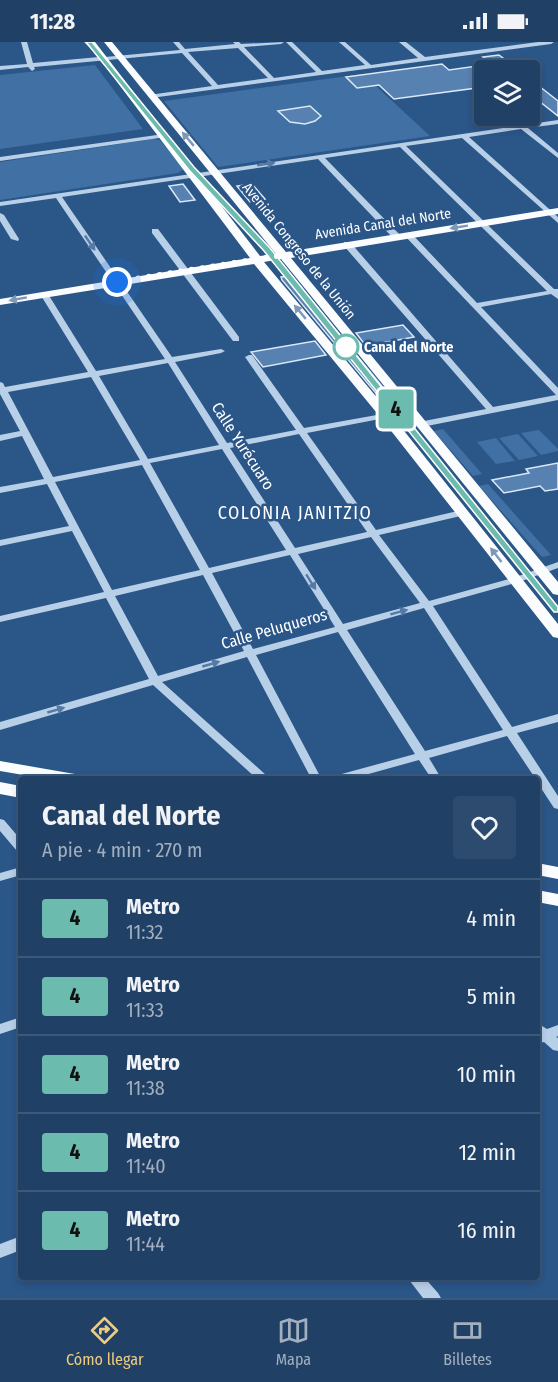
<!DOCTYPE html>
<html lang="es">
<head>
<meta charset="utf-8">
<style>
  body { margin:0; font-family:"Fira Sans Condensed",sans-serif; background:#2d4b6f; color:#f1f3f6; height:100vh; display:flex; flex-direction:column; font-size:22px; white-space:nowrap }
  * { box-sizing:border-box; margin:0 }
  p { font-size:20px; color:#a2afbf }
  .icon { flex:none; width:33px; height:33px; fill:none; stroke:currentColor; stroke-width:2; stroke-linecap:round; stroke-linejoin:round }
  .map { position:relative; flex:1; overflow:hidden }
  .side { position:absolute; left:18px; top:734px; width:522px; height:504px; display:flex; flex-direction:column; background:#204066; border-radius:6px; box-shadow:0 3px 9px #0003,0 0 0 2px #3d597a }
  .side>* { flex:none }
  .badge { padding:0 12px; border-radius:4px; font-size:21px; line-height:39px }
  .tools { position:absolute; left:474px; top:18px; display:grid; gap:12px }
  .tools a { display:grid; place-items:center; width:66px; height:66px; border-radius:6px; background:#204066; box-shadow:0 3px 9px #0003,0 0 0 2px #3d597a; font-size:30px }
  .you { position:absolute; width:30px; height:30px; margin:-15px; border:4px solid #fff; border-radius:50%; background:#1a73e8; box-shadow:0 0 0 9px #1a73e833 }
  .map>.badge { position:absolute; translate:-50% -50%; box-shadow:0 0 0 3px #fff }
  .round { display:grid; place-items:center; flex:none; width:63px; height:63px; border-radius:6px; background:#2d4b6f }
  .headline { display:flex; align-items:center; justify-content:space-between; height:102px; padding:0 24px }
  h1 { font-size:28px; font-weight:700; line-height:45px }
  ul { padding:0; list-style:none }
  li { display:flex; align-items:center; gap:18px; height:78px; padding:0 24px; border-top:2px solid #3d597a }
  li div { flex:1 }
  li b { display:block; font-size:22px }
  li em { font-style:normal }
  li .badge { min-width:66px; font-weight:700; text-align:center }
  .status { display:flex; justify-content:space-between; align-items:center; height:42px; padding:0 30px; background:#204066; direction:ltr }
  .status svg { height:16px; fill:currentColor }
  .tabs { display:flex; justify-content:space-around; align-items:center; height:84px; border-top:2px solid #3d597a; background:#204066; font-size:16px; color:#a2afbf }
  .tabs a { display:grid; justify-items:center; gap:3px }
  .tabs .active { color:#eecb80 }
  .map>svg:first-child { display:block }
  .green { fill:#4070a4 }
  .building { fill:#5781b1; stroke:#dbe8f7; stroke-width:1.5 }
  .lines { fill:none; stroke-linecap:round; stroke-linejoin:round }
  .minor { fill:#b8cfe8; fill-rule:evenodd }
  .major { fill:#fafcfe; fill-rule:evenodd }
  .rail-far2 { stroke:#fff; stroke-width:2; stroke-dasharray:7 3; stroke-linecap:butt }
  .rail-far1 { stroke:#fff; stroke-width:3; stroke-dasharray:8 4; stroke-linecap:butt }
  .rail { stroke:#fff; stroke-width:4; stroke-dasharray:10 4.5; stroke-linecap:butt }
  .oneway { fill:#7e98b7 }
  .oneway2 { fill:#557aa5 }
  .line { fill:#6bbbae; stroke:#fff; stroke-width:1.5 }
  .walk { stroke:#fff; stroke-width:6; stroke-dasharray:0 10.8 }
  .stop-dot { fill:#fff; stroke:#6bbbae; stroke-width:3 }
  .labels { text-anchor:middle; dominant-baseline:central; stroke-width:5; stroke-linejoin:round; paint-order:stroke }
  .far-street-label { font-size:14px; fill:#fff; stroke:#2b5688 }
  .far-stop-label { font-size:14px; font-weight:bold; fill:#fff; stroke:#2b5688; text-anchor:start }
  .street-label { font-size:16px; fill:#fff; stroke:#2b5688 }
  .neighbourhood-label { font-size:18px; letter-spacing:1.5px; fill:#fff; stroke:#2b5688 }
</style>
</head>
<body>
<div class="status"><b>11:28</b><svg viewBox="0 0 49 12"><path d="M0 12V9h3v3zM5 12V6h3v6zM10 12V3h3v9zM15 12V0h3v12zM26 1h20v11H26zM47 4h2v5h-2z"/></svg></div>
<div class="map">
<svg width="558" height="1256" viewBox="0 0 558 1256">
  <rect width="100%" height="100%" fill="#2b5688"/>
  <g class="green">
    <path d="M95,23L143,87L0,107V33Z"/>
    <path d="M363,32L430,94L218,125L164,59Z"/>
    <path d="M153,97L160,98L184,127L178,131L0,158V120Z"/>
    <path d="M443,387L482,432L473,434L434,389Z"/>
    <path d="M539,388L558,407V409L541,413L521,391Z"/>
    <path d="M518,392L538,414L519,418L499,396Z"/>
    <path d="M496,396L515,419L496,422L477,400Z"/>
    <path d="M488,442L551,513L542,515L479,444Z"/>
  </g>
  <g class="building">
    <path d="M499,13L519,28H500L483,15Z"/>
    <path d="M442,22L449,28L484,23V45L394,57L379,43L357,46L346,35Z"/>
    <path d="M530,37L558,59V74L530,52Z"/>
    <path d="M310,64L321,74L315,79L305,82L290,80L278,69Z"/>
    <path d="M183,142L195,158L180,160L169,144Z"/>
    <path d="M252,142L265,157L250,160L237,144Z"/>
    <path d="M292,234L394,359L384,361L282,238L281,235Z"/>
    <path d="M403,283L414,295L366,304L356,291Z"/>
    <path d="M315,299L326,313L263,325L251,310Z"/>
    <path d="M558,421V447L545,449L540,444L504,451L492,438L529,431L526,427Z"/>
  </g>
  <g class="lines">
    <g class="minor">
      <path d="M21,0H27L33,21L99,15L84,0H90L105,15L180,8L173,0H179L185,7L235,2L233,0H239L241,2L284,0L281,2L244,5L274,36L316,30L286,0H292L322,29L365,23L339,0H345L371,23L418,16L399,0H406L425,15L538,0H554L551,2L151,56L148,54L149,53L212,44L182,11L34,25L35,27L32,29L28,25L0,28V24L27,22ZM238,6L268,36L218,43L188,10Z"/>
      <path d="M558,78V82L528,86L558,111V116L521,87L469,95L558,175V181L462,96L406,104L554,247H558V257L551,252L481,265L558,346V358L422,385L418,382L419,380L486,367L344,204V200H350L493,365L556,353L404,193L411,191L477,261L547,249L400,105L325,116L400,193L401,195L397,197H394L318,117L62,155L172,315L221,307L225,309L221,311L175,320L227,401L296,388L245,315L249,313H252L304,386L388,371L389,373L385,376L307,391L376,488L462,468L465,469L467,471L465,473L379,493L429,559L513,536L558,520V526L519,540L433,564L512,685L558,672V680L517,691L558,754V767L554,766L537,740V736H535L507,694L429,716L441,736H431L419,718L354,736H337L338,733L415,712L338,590L256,613L321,736H311L247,615L162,640L266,733L267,736H256L153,643L0,688V680L149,637L106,556L0,580V574L104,550L72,489L0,504V498L69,484L47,442L0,451V445L44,437L22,394L0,399V393L20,389L0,352V340L3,341L5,345L88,330L40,252L44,250L48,252L96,329L165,317L56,156L0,164V160ZM168,321L219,403L148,417L99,334ZM91,335L140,418L53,435L8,350ZM299,392L367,490L295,506L230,406ZM222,407L286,508L209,526L150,421ZM142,423L200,528L112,548L55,440ZM371,495L420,561L343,582L298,512ZM290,513L335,585L253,607L212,531ZM203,533L244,609L158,634L115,554ZM424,566L503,688L425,709L347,588Z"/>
      <path d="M164,92L167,94L166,95L0,119V115Z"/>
      <path d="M0,171L4,173L19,197L18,199L11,197L0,179Z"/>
      <path d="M152,187H158L239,295V299H233L152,191Z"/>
      <path d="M0,777L4,778L21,798V810L17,809L0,789Z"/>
      <path d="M21,825V833L0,839V831Z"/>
      <path d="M21,975V985L0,992V982Z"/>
      <path d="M537,981L547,987L558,983V994L556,995L558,996V1009L553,1008L544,1000L537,1002Z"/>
      <path d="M21,1194V1208L0,1216V1202Z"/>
      <path d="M406,1234H423L438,1251L441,1256H423Z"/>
    </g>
    <g class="major">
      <path d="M87,0H95L260,214L276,212L104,0H112L286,210L558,166V172L291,216L558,540V553L553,552L281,217L264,220L389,370L558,582V596L553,595L381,376L254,222L0,263V257L250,216Z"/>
      <path d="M0,719L69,731L75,732L77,736H41L0,729Z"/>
      <path d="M0,740L21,744V756L0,752Z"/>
      <path d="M537,821L558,825V837L537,833Z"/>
      <path d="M537,848L558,852V864L537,860Z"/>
    </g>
    <path class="rail-far2" d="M89,0L191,127L272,213"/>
    <g class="rail-far1">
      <path d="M270,211L289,234"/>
      <path d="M390,360L488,482"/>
    </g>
    <path class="rail" d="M487,480L558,568"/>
  </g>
  <defs><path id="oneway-solid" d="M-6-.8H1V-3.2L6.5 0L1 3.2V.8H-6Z" transform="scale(1.5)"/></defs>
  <g class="oneway">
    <use href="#oneway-solid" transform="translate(188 97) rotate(-130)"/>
    <use href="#oneway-solid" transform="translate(459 185) rotate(171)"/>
    <use href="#oneway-solid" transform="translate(18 257) rotate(170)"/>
    <use href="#oneway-solid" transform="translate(300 270) rotate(-130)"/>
    <use href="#oneway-solid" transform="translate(496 513) rotate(-128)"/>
  </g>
  <g class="oneway2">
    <use href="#oneway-solid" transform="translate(266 122) rotate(-8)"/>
    <use href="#oneway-solid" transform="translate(90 201) rotate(56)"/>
    <use href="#oneway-solid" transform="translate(311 540) rotate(58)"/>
    <use href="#oneway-solid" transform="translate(399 570) rotate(-15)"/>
    <use href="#oneway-solid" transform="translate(211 622) rotate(-16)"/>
    <use href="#oneway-solid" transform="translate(56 668) rotate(-16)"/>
  </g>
  <path class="line" d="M86,0H92L194,125L270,206L558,565V570H554L264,209L189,128Z"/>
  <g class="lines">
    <path class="walk" d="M117,240L283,213L357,303L346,305"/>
  </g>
  <circle class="stop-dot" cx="346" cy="305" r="12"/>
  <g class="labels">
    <g class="far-street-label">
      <text transform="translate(383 182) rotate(-9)">Avenida Canal del Norte</text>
      <text transform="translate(299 209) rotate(51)">Avenida Congreso de la Unión</text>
    </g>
    <g class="far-stop-label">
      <text x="364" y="305">Canal del Norte</text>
    </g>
    <g class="street-label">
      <text transform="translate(243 404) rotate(57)">Calle Yurécuaro</text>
      <text transform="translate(274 587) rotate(-16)">Calle Peluqueros</text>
    </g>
    <g class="neighbourhood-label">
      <text x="295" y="471">COLONIA JANITZIO</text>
    </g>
  </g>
</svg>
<div class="tools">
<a><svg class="icon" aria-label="layers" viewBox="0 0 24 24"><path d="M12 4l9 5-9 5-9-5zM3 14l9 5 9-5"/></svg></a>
</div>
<div class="you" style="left:117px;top:240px"></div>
<b class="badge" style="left:396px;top:367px;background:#6bbbae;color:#111">4</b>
<section class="side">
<div class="headline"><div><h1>Canal del Norte</h1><p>A pie · 4 min · 270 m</p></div><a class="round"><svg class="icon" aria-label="heart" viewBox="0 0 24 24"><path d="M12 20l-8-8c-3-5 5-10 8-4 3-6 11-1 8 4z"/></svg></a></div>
<ul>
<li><span class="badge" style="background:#6bbbae;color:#111">4</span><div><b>Metro</b><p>11:32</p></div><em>4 min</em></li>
<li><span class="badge" style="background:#6bbbae;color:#111">4</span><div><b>Metro</b><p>11:33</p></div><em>5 min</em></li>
<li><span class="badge" style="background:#6bbbae;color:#111">4</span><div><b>Metro</b><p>11:38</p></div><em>10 min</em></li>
<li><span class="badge" style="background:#6bbbae;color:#111">4</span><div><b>Metro</b><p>11:40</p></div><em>12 min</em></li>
<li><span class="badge" style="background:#6bbbae;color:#111">4</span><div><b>Metro</b><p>11:44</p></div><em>16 min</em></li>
</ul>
</section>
</div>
<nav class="tabs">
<a class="active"><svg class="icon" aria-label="directions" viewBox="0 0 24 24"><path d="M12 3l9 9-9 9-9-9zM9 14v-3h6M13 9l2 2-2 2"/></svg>Cómo llegar</a>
<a><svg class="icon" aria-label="map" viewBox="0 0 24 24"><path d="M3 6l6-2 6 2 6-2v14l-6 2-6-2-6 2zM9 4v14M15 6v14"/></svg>Mapa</a>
<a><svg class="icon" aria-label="tickets" viewBox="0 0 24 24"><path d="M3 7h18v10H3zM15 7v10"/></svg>Billetes</a>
</nav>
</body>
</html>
